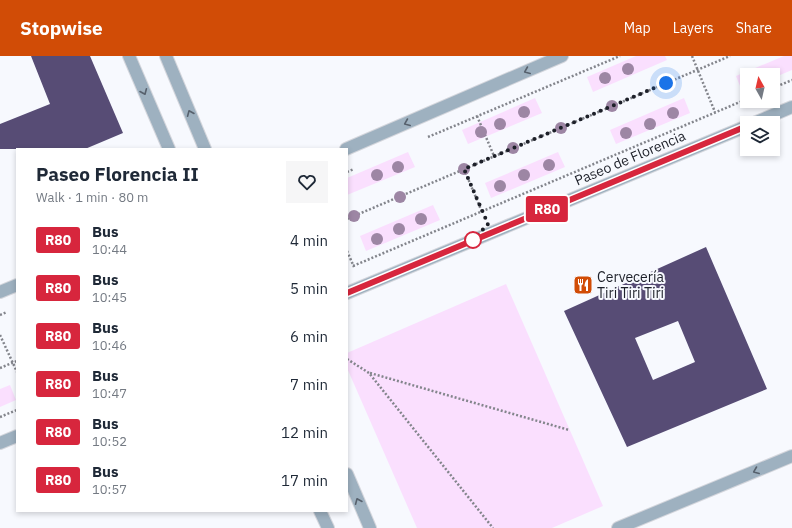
<!DOCTYPE html>
<html lang="en">
<head>
<meta charset="utf-8">
<style>
  body { margin:0; font-family:"IBM Plex Sans",sans-serif; background:#f6f6f7; color:#1f2937; height:100vh; display:flex; flex-direction:column; font-size:15px; white-space:nowrap }
  * { box-sizing:border-box; margin:0 }
  p { font-size:13px; color:#747a83 }
  .icon { flex:none; width:22px; height:22px; fill:none; stroke:currentColor; stroke-width:2; stroke-linecap:round; stroke-linejoin:round }
  .map { position:relative; flex:1; overflow:hidden }
  .drawer { position:absolute; left:16px; top:92px; width:332px; height:364px; display:flex; flex-direction:column; background:#fff; border-radius:0px; box-shadow:0 2px 6px #0003 }
  .drawer>* { flex:none }
  .badge { padding:0 8px; border-radius:3px; font-size:14px; line-height:26px }
  .needle { width:26px; rotate:352deg }
  .controls { position:absolute; left:740px; top:12px; display:grid; gap:8px }
  .controls a { display:grid; place-items:center; width:40px; height:40px; border-radius:0px; background:#fff; box-shadow:0 2px 6px #0003; font-size:20px }
  .you { position:absolute; width:20px; height:20px; margin:-10px; border:3px solid #fff; border-radius:50%; background:#1a73e8; box-shadow:0 0 0 6px #1a73e833 }
  .map>.badge { position:absolute; translate:-50% -50%; box-shadow:0 0 0 2px #fff }
  .round { display:grid; place-items:center; flex:none; width:42px; height:42px; border-radius:0px; background:#f6f6f7 }
  .summary { display:flex; align-items:center; justify-content:space-between; height:68px; padding:0 20px }
  h1 { font-size:19px; font-weight:800; line-height:30px }
  ul { padding:0; list-style:none }
  li { display:flex; align-items:center; gap:12px; height:48px; padding:0 20px }
  li div { flex:1 }
  li b { display:block; font-size:15px }
  li em { font-style:normal }
  li .badge { min-width:44px; font-weight:700; text-align:center }
  header { display:flex; align-items:center; gap:24px; box-sizing:border-box; height:56px; padding:0 20px; background:#d14c06; color:#fff }
  header strong { font-size:19px }
  nav { display:flex; gap:22px; margin-inline-start:auto; font-size:14px }
  .map>svg:first-child { display:block }
  .green { fill:#fadffe }
  .building { fill:#574c75; fill-rule:evenodd }
  .lines { fill:none; stroke-linecap:round; stroke-linejoin:round }
  .minor-casing { stroke:#d4d6dc; stroke-width:14 }
  .path { stroke:#83858c; stroke-width:2.5; stroke-dasharray:2 2; stroke-linecap:butt }
  .minor { stroke:#9eb1c0; stroke-width:12 }
  .tree { fill:#9d86a4 }
  .oneway { stroke:#57616d }
  .line-casing { stroke:#fff; stroke-width:9 }
  .line { stroke:#d7263d; stroke-width:6 }
  .walk { stroke:#1d2029; stroke-width:4; stroke-dasharray:0 7.2 }
  .stop-dot { fill:#fff; stroke:#d7263d; stroke-width:2 }
  .labels { text-anchor:middle; dominant-baseline:central; stroke-width:4; stroke-linejoin:round; paint-order:stroke }
  .street-label { font-size:14px; fill:#1d2029; stroke:#f7f9fe }
  .poi-label { font-size:14px; fill:#1d2029; stroke:#f7f9fe; text-anchor:start }
</style>
</head>
<body>
<header>
<strong>Stopwise</strong>
<nav><a>Map</a><a>Layers</a><a>Share</a></nav>
</header>
<div class="map">
<svg width="792" height="472" viewBox="0 0 792 472">
  <rect width="100%" height="100%" fill="#f7f9fe"/>
  <g class="green">
    <path d="M636,0H665L667,4L593,36L587,21Z"/>
    <path d="M784,0H792V14L773,22V19H747V33L742,35L736,20Z"/>
    <path d="M535,42L542,57L468,88L462,74Z"/>
    <path d="M684,42L690,57L616,88L610,74Z"/>
    <path d="M408,96L415,111L347,139V122Z"/>
    <path d="M558,96L565,111L491,142L485,127Z"/>
    <path d="M433,149L440,164L366,195L360,180Z"/>
    <path d="M506,228L603,450L552,472H417L347,312V297Z"/>
    <path d="M10,329L16,344L0,351V333Z"/>
  </g>
  <g class="building">
    <path d="M31,0H90L123,77L85,93H0V68L50,48Z"/>
    <path d="M706,191L767,333L627,391L564,255ZM678,265L695,306L653,324L635,282Z"/>
  </g>
  <g class="lines">
    <defs>
      <g id="minor">
        <path d="M129,0L169,93"/>
        <path d="M166,0L205,93"/>
        <path d="M754,67L792,51"/>
        <path d="M346,93L562,0"/>
        <path d="M0,236L17,229"/>
        <path d="M347,237L747,70"/>
        <path d="M0,387L17,380"/>
        <path d="M347,418L370,472"/>
        <path d="M320,455L328,472"/>
        <path d="M618,472L792,400"/>
      </g>
    </defs>
    <use href="#minor" class="minor-casing"/>
    <g class="path">
      <path d="M692,0L715,56"/>
      <path d="M773,32L792,24"/>
      <path d="M477,60L494,100"/>
      <path d="M428,81L620,0"/>
      <path d="M464,113L482,156"/>
      <path d="M347,116L354,113"/>
      <path d="M347,163L730,0"/>
      <path d="M347,195L354,211"/>
      <path d="M353,210L747,43"/>
      <path d="M0,259L7,256"/>
      <path d="M0,279L17,316"/>
      <path d="M347,303L369,317L493,472"/>
      <path d="M0,312L17,305"/>
      <path d="M370,317L569,374"/>
      <path d="M0,361L17,354"/>
    </g>
    <use href="#minor" class="minor"/>
  </g>
  <g class="tree">
    <circle cx="628" cy="13" r="6"/>
    <circle cx="605" cy="22" r="6"/>
    <circle cx="666" cy="27" r="6"/>
    <circle cx="612" cy="50" r="6"/>
    <circle cx="524" cy="56" r="6"/>
    <circle cx="673" cy="57" r="6"/>
    <circle cx="500" cy="68" r="6"/>
    <circle cx="650" cy="68" r="6"/>
    <circle cx="561" cy="72" r="6"/>
    <circle cx="481" cy="76" r="6"/>
    <circle cx="626" cy="77" r="6"/>
    <circle cx="513" cy="92" r="6"/>
    <circle cx="549" cy="109" r="6"/>
    <circle cx="398" cy="111" r="6"/>
    <circle cx="464" cy="113" r="6"/>
    <circle cx="377" cy="119" r="6"/>
    <circle cx="524" cy="119" r="6"/>
    <circle cx="500" cy="130" r="6"/>
    <circle cx="400" cy="141" r="6"/>
    <circle cx="354" cy="160" r="6"/>
    <circle cx="421" cy="163" r="6"/>
    <circle cx="399" cy="173" r="6"/>
    <circle cx="377" cy="183" r="6"/>
  </g>
  <defs><path id="oneway-chevron" d="M-2-3.5L2.5 0L-2 3.5" fill="none" stroke-width="1.6" stroke-linecap="round" stroke-linejoin="round"/></defs>
  <g class="oneway">
    <use href="#oneway-chevron" transform="translate(527 15) rotate(157)"/>
    <use href="#oneway-chevron" transform="translate(144 36) rotate(67)"/>
    <use href="#oneway-chevron" transform="translate(190 57) rotate(-113)"/>
    <use href="#oneway-chevron" transform="translate(407 67) rotate(157)"/>
    <use href="#oneway-chevron" transform="translate(756 415) rotate(158)"/>
    <use href="#oneway-chevron" transform="translate(358 445) rotate(-113)"/>
  </g>
  <g class="lines">
    <defs>
      <path id="line" d="M347,237L747,70"/>
    </defs>
    <use href="#line" class="line-casing"/>
    <use href="#line" class="line"/>
    <path class="walk" d="M473,184L488,168L464,113L666,27"/>
  </g>
  <defs>
    <symbol id="restaurant-square" viewBox="-11 -11 22 22"><rect x="-9" y="-9" width="18" height="18" rx="4" fill="#d14c06" stroke="#f7f9fe"/><path d="M-5-6h1v4h1v-4h1v4h1v-4h1v5L-1.5 .5V6h-2V.5L-5-1ZM5-6V6H3V1.5H1.5Q1.5-4 5-6Z" fill="#fff"/></symbol>
  </defs>
  <g fill-rule="evenodd">
    <use href="#restaurant-square" x="572" y="218" width="22" height="22"/>
  </g>
  <circle class="stop-dot" cx="473" cy="184" r="8"/>
  <g class="labels">
    <g class="street-label">
      <text transform="translate(630 102) rotate(-23)">Paseo de Florencia</text>
    </g>
    <g class="poi-label">
      <text x="597" y="221">Cervecería<tspan x="597" dy="16">Tiri Tiri Tiri</tspan></text>
    </g>
  </g>
</svg>
<div class="controls">
<a><svg class="needle" viewBox="-14 -14 28 28"><path d="M0-13l5 13h-10z" fill="#e53935"/><path d="M0 13l5-13h-10z" fill="#747a83"/></svg></a>
<a><svg class="icon" aria-label="layers" viewBox="0 0 24 24"><path d="M12 4l9 5-9 5-9-5zM3 14l9 5 9-5"/></svg></a>
</div>
<div class="you" style="left:666px;top:27px"></div>
<b class="badge" style="left:547px;top:153px;background:#d7263d;color:#fff">R80</b>
<section class="drawer">
<div class="summary"><div><h1>Paseo Florencia II</h1><p>Walk · 1 min · 80 m</p></div><a class="round"><svg class="icon" aria-label="heart" viewBox="0 0 24 24"><path d="M12 20l-8-8c-3-5 5-10 8-4 3-6 11-1 8 4z"/></svg></a></div>
<ul>
<li><span class="badge" style="background:#d7263d;color:#fff">R80</span><div><b>Bus</b><p>10:44</p></div><em>4 min</em></li>
<li><span class="badge" style="background:#d7263d;color:#fff">R80</span><div><b>Bus</b><p>10:45</p></div><em>5 min</em></li>
<li><span class="badge" style="background:#d7263d;color:#fff">R80</span><div><b>Bus</b><p>10:46</p></div><em>6 min</em></li>
<li><span class="badge" style="background:#d7263d;color:#fff">R80</span><div><b>Bus</b><p>10:47</p></div><em>7 min</em></li>
<li><span class="badge" style="background:#d7263d;color:#fff">R80</span><div><b>Bus</b><p>10:52</p></div><em>12 min</em></li>
<li><span class="badge" style="background:#d7263d;color:#fff">R80</span><div><b>Bus</b><p>10:57</p></div><em>17 min</em></li>
</ul>
</section>
</div>
</body>
</html>
